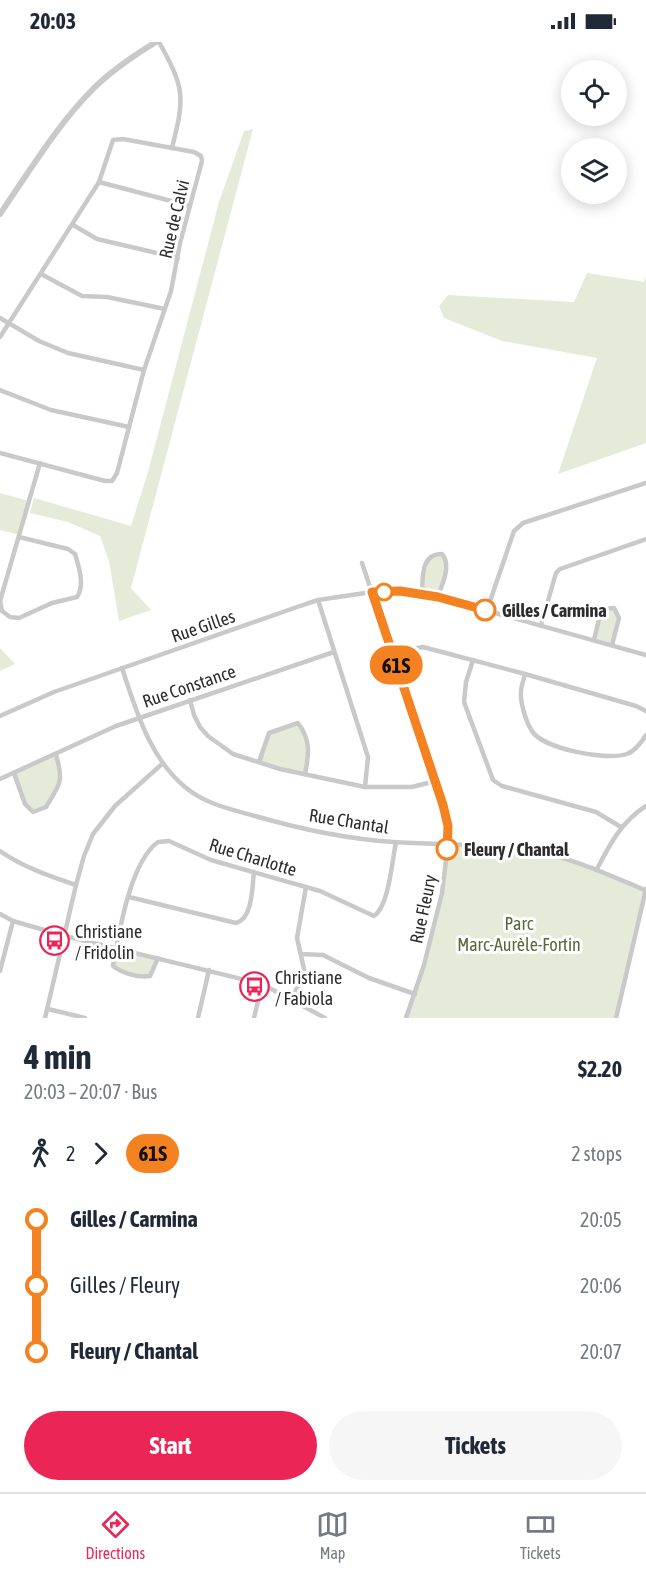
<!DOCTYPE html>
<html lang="en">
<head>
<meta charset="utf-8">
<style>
  body { margin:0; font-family:"Asap Condensed",sans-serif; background:#f6f6f7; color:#1f2937; height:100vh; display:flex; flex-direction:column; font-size:22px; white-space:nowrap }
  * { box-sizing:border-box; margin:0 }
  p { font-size:20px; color:#747a83 }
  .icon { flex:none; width:33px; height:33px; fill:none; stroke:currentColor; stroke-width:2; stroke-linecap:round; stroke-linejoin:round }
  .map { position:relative; height:976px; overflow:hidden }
  .sheet { display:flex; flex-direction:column; background:#fff; flex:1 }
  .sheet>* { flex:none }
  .badge { padding:0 12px; border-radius:20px; font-size:21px; line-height:39px }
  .fabs { position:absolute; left:561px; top:18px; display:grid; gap:12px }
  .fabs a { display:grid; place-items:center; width:66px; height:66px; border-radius:50%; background:#fff; box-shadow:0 3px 15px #0003; font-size:30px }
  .map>.badge { position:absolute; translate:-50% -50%; box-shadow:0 0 0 3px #fff }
  .legs { display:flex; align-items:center; gap:9px; height:66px; padding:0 24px; font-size:20px }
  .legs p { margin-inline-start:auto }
  .head { display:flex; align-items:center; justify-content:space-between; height:102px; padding:0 24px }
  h1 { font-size:33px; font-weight:700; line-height:45px }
  .cta { display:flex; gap:12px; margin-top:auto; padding:12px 24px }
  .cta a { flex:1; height:69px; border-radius:36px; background:#eb2556; color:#fff; font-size:24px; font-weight:700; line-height:69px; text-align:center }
  .cta a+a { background:#f6f6f7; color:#1f2937 }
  ul { padding:0 24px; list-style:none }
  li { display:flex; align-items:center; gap:21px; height:66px; font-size:22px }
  li i { display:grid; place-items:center; width:9px; height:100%; margin:0 8px; background:currentColor }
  li i::after { content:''; width:15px; height:15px; margin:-8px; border:4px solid; border-radius:50%; background:#fff }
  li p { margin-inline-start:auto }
  li:first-child i { background:linear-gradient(#0000 50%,currentColor 0) }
  li:last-child i { background:linear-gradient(currentColor 50%,#0000 0) }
  .status { display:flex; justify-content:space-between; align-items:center; height:42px; padding:0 30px; background:#fff; direction:ltr }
  .status svg { height:16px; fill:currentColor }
  .dock { display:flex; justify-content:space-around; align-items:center; height:84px; border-top:2px solid #e0e1e3; background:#fff; font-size:16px; color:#747a83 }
  .dock a { display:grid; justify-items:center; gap:3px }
  .dock .selected { color:#eb2556 }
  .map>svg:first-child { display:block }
  .green { fill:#e5ebd8 }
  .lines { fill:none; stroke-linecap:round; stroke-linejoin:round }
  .minor { stroke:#c9c9c9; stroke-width:4.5 }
  .tertiary { stroke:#c9c9c9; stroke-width:6 }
  .line-1-casing { stroke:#fff; stroke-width:14 }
  .line-1 { stroke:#f58220; stroke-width:9 }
  .stop-1-dot { fill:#fff; stroke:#f58220; stroke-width:3 }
  .labels { text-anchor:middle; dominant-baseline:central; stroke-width:6; stroke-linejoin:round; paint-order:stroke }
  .street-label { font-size:18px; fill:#2c2c2c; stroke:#fff }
  .stop-label { font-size:18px; font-weight:bold; fill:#2c2c2c; stroke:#fff; text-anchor:start }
  .park-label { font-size:18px; fill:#576938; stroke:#fff }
  .poi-label { font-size:18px; fill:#2c2c2c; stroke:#fff; text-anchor:start }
</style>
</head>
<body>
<div class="status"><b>20:03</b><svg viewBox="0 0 49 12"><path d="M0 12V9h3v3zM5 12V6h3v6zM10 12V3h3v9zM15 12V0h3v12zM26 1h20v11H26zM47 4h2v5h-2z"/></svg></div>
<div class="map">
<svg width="646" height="976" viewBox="0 0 646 976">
  <rect width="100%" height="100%" fill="#fff"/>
  <g class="green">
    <path d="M253,87L131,546L151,568L119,579L109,519L100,494L68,480L30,471L34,456L131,484L148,430L219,160L244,89Z"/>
    <path d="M587,231L644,240L646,234V401L558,432L597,316L502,299L444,276L439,264L448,253L574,260Z"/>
    <path d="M0,451L29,459L20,493L0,488Z"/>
    <path d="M442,512L447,524L438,555L422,552L427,517Z"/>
    <path d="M610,565L618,570L612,603L594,598L604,567Z"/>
    <path d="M0,606L15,622L0,629Z"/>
    <path d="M298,681L310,706L305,732L259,720L269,691Z"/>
    <path d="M56,713L61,732L46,765L33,770L25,762L14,731Z"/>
    <path d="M448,802L528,808L561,815L645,848L616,976H406C428,920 441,861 448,802Z"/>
    <path d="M116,906L158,916L150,934L119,929L113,924Z"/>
  </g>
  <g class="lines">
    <g class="minor">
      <path d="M159,0C185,47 185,54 172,106"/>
      <path d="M99,140L190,164"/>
      <path d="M73,183L97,197L178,216"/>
      <path d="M41,232L82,254L107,255L165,267"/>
      <path d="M0,276L39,299L68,311L144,328"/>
      <path d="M0,295L99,140L113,98L123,97L194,110L201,114L202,119L180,201L171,249L144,328L117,431L112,439H105L0,411"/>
      <path d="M0,348L51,368L129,385"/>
      <path d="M19,495L68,507L75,512C79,525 85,543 77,555L52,561L19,576L10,575L2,569L0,559L40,421"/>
      <path d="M362,521L443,763L448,784V802L442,851L424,923L406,976"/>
      <path d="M422,552C423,536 420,512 442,512C452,523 442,542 438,555"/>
      <path d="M318,558L368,715L365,745"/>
      <path d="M487,568L514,489L523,481L646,441"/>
      <path d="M541,583L556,531L560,527L646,497"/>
      <path d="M594,598L599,577L604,567L614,566L619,576L612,603"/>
      <path d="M392,611L423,605L525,632L636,664L646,669"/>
      <path d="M473,618L466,640L464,660L493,738L502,744L596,770L621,785"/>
      <path d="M122,626C136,668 149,715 185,745C205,762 230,767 255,774C300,787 347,797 393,800C438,803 485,801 530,808C570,815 607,832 645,848"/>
      <path d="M525,632C524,637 521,644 521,650C520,660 526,680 532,689C543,707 607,719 627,712C635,709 641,701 646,693"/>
      <path d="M190,658L194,673L200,685L208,694L233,712L280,727L365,745H412L435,739"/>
      <path d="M0,674L54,650L297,565L318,558L372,550L400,549L438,555L646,613"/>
      <path d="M259,720L269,691L298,681C311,698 309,712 305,732"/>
      <path d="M14,731L25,762L33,770L46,765C60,742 64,740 56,713"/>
      <path d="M0,737L116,684L334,610"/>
      <path d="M0,809C23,825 49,834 76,843"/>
      <path d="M597,827C610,802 621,780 646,764"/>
      <path d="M129,855L236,881C253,876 252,845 254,830"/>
      <path d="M0,872L13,879L65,894L262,942L325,976"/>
      <path d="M301,912L323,913L369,936L415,952"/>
      <path d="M158,916L150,934C138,936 122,931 113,924C119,891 130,820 158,800L169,799L211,818L320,849L374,874C389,864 392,819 396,800"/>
      <path d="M0,929L13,879"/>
      <path d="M291,958L300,940L304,927L297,896L306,845"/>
      <path d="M48,967L85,976"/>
      <path d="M45,976L76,843L84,814L93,792L115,764L162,722"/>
      <path d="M198,976L209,928"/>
      <path d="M254,976L262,942"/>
      <path d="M616,976L646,847"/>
    </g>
    <path class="tertiary" d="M0,172C29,130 57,83 93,47C112,28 133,14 156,0"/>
  </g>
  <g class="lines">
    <defs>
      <path id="line-1" d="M447,807L448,784L443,763L372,550L400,549L438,555L485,568"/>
    </defs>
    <use href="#line-1" class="line-1-casing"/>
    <use href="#line-1" class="line-1"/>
  </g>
  <defs>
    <symbol id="bus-ring" viewBox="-11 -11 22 22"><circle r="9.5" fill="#fff" stroke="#eb2556" stroke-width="1.5"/><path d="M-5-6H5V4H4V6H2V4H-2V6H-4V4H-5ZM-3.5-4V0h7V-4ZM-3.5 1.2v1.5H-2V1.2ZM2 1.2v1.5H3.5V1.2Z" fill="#eb2556"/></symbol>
  </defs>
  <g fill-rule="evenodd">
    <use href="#bus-ring" x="38" y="882" width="33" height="33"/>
    <use href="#bus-ring" x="238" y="928" width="33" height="33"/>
  </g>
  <g class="stop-1-dot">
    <circle cx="384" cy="550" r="8"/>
    <circle cx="485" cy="568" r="10"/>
    <circle cx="447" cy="807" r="10"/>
  </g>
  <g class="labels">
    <g class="street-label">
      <text transform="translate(174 177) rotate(-77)">Rue de Calvi</text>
      <text transform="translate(203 584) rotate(-19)">Rue Gilles</text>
      <text transform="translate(189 644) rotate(-19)">Rue Constance</text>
      <text transform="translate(349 779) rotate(9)">Rue Chantal</text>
      <text transform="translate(253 815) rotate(17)">Rue Charlotte</text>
      <text transform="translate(423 867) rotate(-78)">Rue Fleury</text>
    </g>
    <g class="stop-label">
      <text x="502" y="568">Gilles / Carmina</text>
      <text x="464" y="807">Fleury / Chantal</text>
    </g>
    <g class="park-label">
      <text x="519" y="881">Parc<tspan x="519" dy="21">Marc-Aurèle-Fortin</tspan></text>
    </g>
    <g class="poi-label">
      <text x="75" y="889">Christiane<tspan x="75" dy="21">/ Fridolin</tspan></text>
      <text x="275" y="935">Christiane<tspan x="275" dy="21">/ Fabiola</tspan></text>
    </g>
  </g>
</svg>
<div class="fabs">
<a><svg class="icon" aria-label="locate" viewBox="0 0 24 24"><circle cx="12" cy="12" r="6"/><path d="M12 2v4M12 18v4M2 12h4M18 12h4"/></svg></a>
<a><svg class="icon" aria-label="layers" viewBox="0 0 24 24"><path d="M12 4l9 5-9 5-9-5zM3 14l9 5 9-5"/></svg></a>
</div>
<b class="badge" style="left:396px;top:623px;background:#f58220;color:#111">61S</b>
</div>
<section class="sheet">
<div class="head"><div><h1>4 min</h1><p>20:03 – 20:07 · Bus</p></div><b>$2.20</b></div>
<div class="legs"><svg class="icon" aria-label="walk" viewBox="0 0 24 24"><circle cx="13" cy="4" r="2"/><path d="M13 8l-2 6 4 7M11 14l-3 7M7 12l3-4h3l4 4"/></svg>2<svg class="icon" aria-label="forward" viewBox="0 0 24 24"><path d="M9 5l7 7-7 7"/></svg><b class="badge" style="background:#f58220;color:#111">61S</b><p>2 stops</p></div>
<ul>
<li><i style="color:#f58220"></i><b>Gilles / Carmina</b><p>20:05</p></li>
<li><i style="color:#f58220"></i><span>Gilles / Fleury</span><p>20:06</p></li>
<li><i style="color:#f58220"></i><b>Fleury / Chantal</b><p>20:07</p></li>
</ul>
<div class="cta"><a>Start</a><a>Tickets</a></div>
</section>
<nav class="dock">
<a class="selected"><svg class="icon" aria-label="directions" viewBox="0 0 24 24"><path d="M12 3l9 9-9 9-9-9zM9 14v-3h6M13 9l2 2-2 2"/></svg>Directions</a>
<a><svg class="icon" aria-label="map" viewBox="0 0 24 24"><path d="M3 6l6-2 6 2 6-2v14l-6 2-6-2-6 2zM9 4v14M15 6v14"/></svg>Map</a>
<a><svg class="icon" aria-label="tickets" viewBox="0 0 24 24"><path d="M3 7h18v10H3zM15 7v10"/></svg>Tickets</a>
</nav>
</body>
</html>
